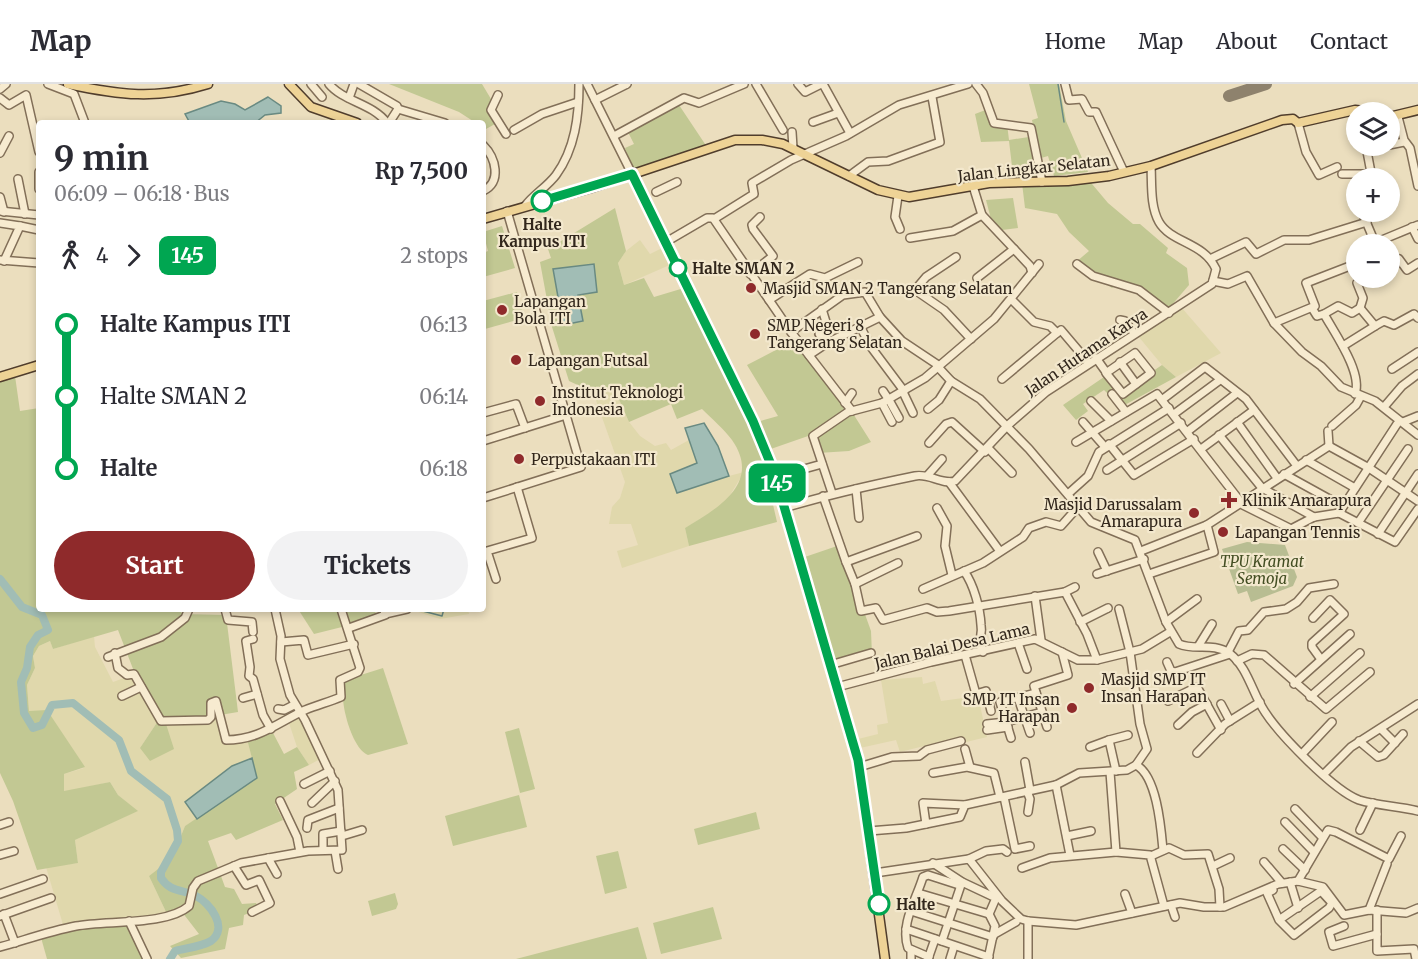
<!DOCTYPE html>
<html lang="en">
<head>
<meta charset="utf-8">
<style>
  body { margin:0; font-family:Merriweather,serif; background:#f2f2f3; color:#2b2b33; height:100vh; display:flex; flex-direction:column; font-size:22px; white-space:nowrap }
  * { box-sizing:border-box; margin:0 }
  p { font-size:20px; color:#7c7c81 }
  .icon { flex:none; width:33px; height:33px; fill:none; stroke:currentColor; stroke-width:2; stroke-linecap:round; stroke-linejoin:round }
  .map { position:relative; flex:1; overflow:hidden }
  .panel { position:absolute; left:36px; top:36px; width:450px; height:492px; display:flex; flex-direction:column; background:#fff; border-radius:6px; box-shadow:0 3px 9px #0003 }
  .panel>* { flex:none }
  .badge { padding:0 12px; border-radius:9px; font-size:21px; line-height:39px }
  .fabs { position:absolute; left:1346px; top:18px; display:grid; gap:12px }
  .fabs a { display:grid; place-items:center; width:54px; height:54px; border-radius:50%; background:#fff; box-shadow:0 3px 9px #0003; font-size:30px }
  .map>.badge { position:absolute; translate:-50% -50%; box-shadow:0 0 0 3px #fff }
  .legs { display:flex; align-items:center; gap:9px; height:66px; padding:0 18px; font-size:20px }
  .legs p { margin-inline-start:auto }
  .headline { display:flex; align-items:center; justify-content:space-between; height:102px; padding:0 18px }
  h1 { font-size:33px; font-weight:700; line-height:45px }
  .primary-button { display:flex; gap:12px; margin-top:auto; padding:12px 18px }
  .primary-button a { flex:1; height:69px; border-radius:36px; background:#8f2a2b; color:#fff; font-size:24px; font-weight:700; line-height:69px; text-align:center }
  .primary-button a+a { background:#f2f2f3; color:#2b2b33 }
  ul { padding:0 18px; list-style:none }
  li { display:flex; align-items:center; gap:21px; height:72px; font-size:22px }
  li i { display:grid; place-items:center; width:9px; height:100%; margin:0 8px; background:currentColor }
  li i::after { content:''; width:15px; height:15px; margin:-8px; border:4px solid; border-radius:50%; background:#fff }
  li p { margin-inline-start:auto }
  li:first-child i { background:linear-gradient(#0000 50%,currentColor 0) }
  li:last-child i { background:linear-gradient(currentColor 50%,#0000 0) }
  header { display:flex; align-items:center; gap:36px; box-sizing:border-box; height:84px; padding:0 30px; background:#fff; border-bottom:2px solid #e1e1e2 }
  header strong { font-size:28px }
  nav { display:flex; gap:33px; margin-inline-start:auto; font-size:21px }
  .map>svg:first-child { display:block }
  .farmland { fill:#e0d8ac }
  .green { fill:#c2c893 }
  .cemetery { fill:#b8bd92 }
  .water { fill:#a1bdb5; stroke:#698a82; stroke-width:1.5 }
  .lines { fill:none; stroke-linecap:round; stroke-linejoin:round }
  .stream { stroke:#698a82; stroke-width:1.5 }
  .river { stroke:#a1bdb5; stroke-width:8 }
  .taxiway { stroke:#8e826d; stroke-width:12 }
  .minor-casing { stroke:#826f58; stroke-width:10 }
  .major-casing { stroke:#503d2c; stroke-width:11 }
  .minor { stroke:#f7ebd0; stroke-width:7 }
  .major { stroke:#eed396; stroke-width:8 }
  .line-1-casing { stroke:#fff; stroke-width:14 }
  .line-1 { stroke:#00a651; stroke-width:9 }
  .stop-1-dot { fill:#fff; stroke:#00a651; stroke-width:3 }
  .poi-dot { fill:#8f2a2b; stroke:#f3e8cd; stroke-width:2 }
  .labels { text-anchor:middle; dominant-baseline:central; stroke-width:4.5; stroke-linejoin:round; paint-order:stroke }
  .street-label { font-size:15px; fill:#32271c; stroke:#f3e8cd }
  .stop-label { font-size:15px; font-weight:bold; fill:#32271c; stroke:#f3e8cd; text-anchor:start }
  .poi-label { font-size:15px; fill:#32271c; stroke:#f3e8cd; text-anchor:start }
  .park-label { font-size:15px; font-style:italic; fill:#434e23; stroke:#f3e8cd }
</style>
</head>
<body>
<header>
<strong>Map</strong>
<nav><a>Home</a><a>Map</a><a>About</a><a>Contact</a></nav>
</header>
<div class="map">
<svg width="1418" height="875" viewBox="0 0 1418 875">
  <rect width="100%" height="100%" fill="#ebdebe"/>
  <g class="farmland">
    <path d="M640,156L650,170L664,163L672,180L624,201L618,179L626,167Z"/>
    <path d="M1181,223L1221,269L1176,293L1162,281L1134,247Z"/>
    <path d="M614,303L629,338L640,352L655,362L666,359L671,366L689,356L697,380L729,392L744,388L724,421L685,444L689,462L622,484L617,467L638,461L631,440H609L612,423L620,414L625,398L593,308Z"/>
    <path d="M409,525H468L469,530L440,535Z"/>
    <path d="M94,552L95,563L113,598L135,590L162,631L140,664L166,640L219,633L225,658L247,655L252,674L232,682L185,718L197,735L185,742L172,774L149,792L167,830L64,844L46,783L78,779L75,756L137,727L118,711L110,698L64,708V690L84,684L29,627L27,601L35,584L33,572L39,562L50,557L53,565Z"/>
    <path d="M922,593L923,600L935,597L941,617L978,612L987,653L958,660L956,654L900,668L896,656L860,664L858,655L878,650L877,641L888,639L881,596Z"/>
    <path d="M303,632L324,673L309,681L297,663L289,639Z"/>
  </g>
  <g class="green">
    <path d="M389,0H482L491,15L490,30L495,40L486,45L483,39H476L459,28Z"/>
    <path d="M1029,0H1059L1066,37L1088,88L1054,92L1048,72L1041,74V97L1087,94L1108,119L1133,140H1140L1168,164L1166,169L1187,184L1189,201L1164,230L1120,198L1112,204L1076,178L1089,167L1069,148L1057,130L1025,124L1022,99H1014L1009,57L981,58L975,30L988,25L995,43L1007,40L1009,56L1035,52L1032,36L1038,34Z"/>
    <path d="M677,18L707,63L635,90L625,64L634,60L627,46Z"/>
    <path d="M1013,114L1018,144L994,147L986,116Z"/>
    <path d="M615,124L626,167L618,179L624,201L644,194L654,213L684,204L739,316L763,377L777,438L689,462L685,444C718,424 762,399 732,356C724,345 712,335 702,325L677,335L671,320L629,338L614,304L593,308L569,297L552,243L540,178L551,174L548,165Z"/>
    <path d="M502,142L515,184L483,193V169L488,167L483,148Z"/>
    <path d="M517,208L524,234L485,245L483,217Z"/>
    <path d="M795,256L852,328L871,358L849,367L818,369L811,351L765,367L757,338L778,332L747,281Z"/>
    <path d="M1162,281L1176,293L1121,323L1104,306L1083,320L1088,327L1076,336L1063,321L1104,293L1119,310Z"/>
    <path d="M15,292L20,327L39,324V525H180L182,530L226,531L238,628L166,640L174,665L150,677L140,664L162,631L135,590L118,546L53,565L50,557L39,562L33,572L35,584L27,601L29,627L47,626L85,683L64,690V707L110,698L118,711L138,727L75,756L78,779L37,786L13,717L0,689V297Z"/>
    <path d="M840,461L871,547L872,571L832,582L799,475Z"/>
    <path d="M298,525H374L378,534L314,550Z"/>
    <path d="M383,584L408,660L368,671C351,665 337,611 345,596Z"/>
    <path d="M519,644L535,705L520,709L505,648Z"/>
    <path d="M272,647L284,670L297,663L309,681L294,688L297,705L275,720L283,736L236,756L231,749L208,757L225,803L234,805L242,820L256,819L259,825L244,831L243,841L229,844L225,865L181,874L170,862L199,850L182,828L167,830L149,792L172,774L185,742L257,694L247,655Z"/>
    <path d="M519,711L527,743L453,762L445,732Z"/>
    <path d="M756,728L760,745L698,761L694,745Z"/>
    <path d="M618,767L627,804L605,810L596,772Z"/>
    <path d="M395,809L398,820L396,825L372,832L368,817Z"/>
    <path d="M713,823L722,855L661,870L653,839Z"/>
    <path d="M129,837L145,875H47L40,850Z"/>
    <path d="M638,843L647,875H516Z"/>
  </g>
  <path class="cemetery" d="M1247,458L1285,461L1297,493L1293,502L1251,518L1247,507L1238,510L1222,465Z"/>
  <g class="water">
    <path d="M268,13L281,22V29L265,31L255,39H190L185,30L221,17L235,20L245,26Z"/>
    <path d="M594,180L597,208L578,211L583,237L563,241L553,185Z"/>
    <path d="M704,339L718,362L729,392L677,409L670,390L697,379L685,344Z"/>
    <path d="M252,674L257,694L197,735L185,718L232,682Z"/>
  </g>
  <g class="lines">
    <g class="stream">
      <path d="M1058,0L1064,38"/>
      <path d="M415,525L442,532L444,525"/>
    </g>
    <path class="river" d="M0,495L22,523L42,531L48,546L38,551L30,563L27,584L21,598L24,629L33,644L42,641L52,621L73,619L119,656L131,687L167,715L177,746L178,757L161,788V794C171,809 182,805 196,812C210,819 229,844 211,857C201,863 186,864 175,867L170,875"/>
    <path class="taxiway" d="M1229,12L1266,0"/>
    <defs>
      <g id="minor">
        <path d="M48,0L74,10L85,39"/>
        <path d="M311,0L322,13"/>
        <path d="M329,0C344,18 372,19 387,39"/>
        <path d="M359,0L397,22L398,25L389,39"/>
        <path d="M587,0L632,90"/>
        <path d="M756,0L783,46"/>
        <path d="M798,0L805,8L821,0"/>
        <path d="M823,0L850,49"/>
        <path d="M976,0L983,9L994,39L1031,44L1042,98"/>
        <path d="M1065,0L1069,16L1082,15L1089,28H1096L1124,88"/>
        <path d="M0,5L6,0"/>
        <path d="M498,11L491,26L506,50"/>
        <path d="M0,14L9,21L26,11L39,68"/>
        <path d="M349,14L354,0"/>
        <path d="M595,16L627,0"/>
        <path d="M398,25L445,39"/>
        <path d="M1398,33L1404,56L1410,64L1418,102"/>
        <path d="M813,38L838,29"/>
        <path d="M1298,39L1306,68L1319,91L1337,83"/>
        <path d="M514,46L542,30L578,18"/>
        <path d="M792,48L793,64"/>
        <path d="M614,52L684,14L699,19L744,0"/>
        <path d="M483,61C496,74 502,98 483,107"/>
        <path d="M1389,61L1404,58"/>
        <path d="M1366,62L1372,94"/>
        <path d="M0,69L9,52"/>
        <path d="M39,88V105"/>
        <path d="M1342,90H1371"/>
        <path d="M849,92L868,78L888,77L940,58L932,13"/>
        <path d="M18,95L25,130"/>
        <path d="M973,102L982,131L1030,182L1032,189"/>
        <path d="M656,108L677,98"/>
        <path d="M898,112L895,133L900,145"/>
        <path d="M0,113L4,128"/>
        <path d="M525,122C534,110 547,103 556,91C575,65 579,32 579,0"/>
        <path d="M0,127L39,131"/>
        <path d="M1362,128L1373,154L1377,158L1418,141"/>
        <path d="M714,135L754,110L752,99L791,76L846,52L899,21L968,0"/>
        <path d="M0,139L20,142L4,177"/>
        <path d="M20,142L39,146"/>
        <path d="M1412,143L1418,155"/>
        <path d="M910,154L953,147L982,131"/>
        <path d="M666,158L707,134H713L791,248L852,327"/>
        <path d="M956,173L926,193L915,206L944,226L971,255"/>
        <path d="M1210,175L1246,158L1256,170L1284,156H1309L1367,138"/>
        <path d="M0,176L39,179"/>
        <path d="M1077,180L1093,192L1139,206L1169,229"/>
        <path d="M1389,181L1399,175L1407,186L1418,179"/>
        <path d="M750,190L773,172L753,145L752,141L760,133"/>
        <path d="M977,194L1014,165"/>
        <path d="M1213,197L1228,200L1247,192L1274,239L1302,268L1321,282L1341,303L1375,317L1418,351"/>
        <path d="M1357,199L1363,214L1360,224"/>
        <path d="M769,216L810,190L825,194L858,178"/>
        <path d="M1012,216L1034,238L1050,242L1057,249L1061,246L1089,279"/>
        <path d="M1312,224L1317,232L1324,230C1335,250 1363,289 1355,310"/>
        <path d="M822,225L826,238L819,250L827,259"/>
        <path d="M1324,230L1338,222L1352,229L1360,224L1375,242L1384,237L1394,241L1414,230L1418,234"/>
        <path d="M880,233L902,257L938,281"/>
        <path d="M1120,236L1125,237L1134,249"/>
        <path d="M1274,239L1315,222L1306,199L1350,182L1356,185"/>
        <path d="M861,244L871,263L904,307"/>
        <path d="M791,248L843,211L865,208L880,233L827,259L809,271"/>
        <path d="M1343,262L1375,242"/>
        <path d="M1135,269L1151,289L1123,310L1106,289Z"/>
        <path d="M1096,274L1106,288"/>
        <path d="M1120,278L1136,300"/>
        <path d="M937,282L951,297L980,315L1029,365L1091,438L1135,456L1166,538L1179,560C1194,567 1213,558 1229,569C1248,583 1252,609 1265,628C1280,651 1333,706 1359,716C1378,722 1399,722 1418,727"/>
        <path d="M1392,285L1418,268"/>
        <path d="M1002,295L1057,249"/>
        <path d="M883,307L889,316"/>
        <path d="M903,308L913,329"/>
        <path d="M1112,310L1126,328"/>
        <path d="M1163,315L1205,283L1246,315L1297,382"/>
        <path d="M889,316L899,334"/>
        <path d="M1091,317L1111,337"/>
        <path d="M845,319L852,309"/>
        <path d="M882,319L892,338"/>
        <path d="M1384,323L1402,302L1418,290"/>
        <path d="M928,325L939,316L951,297"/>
        <path d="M483,329L516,320L525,344"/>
        <path d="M1174,330L1220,296"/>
        <path d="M1083,338L1105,363"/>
        <path d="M1237,338L1277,394"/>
        <path d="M1403,338L1418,332"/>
        <path d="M1332,342L1356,321L1361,312"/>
        <path d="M1188,347L1237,309"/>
        <path d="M1328,347L1329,362"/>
        <path d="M1219,351L1262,404L1314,433"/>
        <path d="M483,357L566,331"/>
        <path d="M1076,358L1157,310L1243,421L1291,445L1314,433L1339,429L1395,458L1418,425"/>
        <path d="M929,359L946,340L952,338L985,368"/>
        <path d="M1109,360L1134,391L1194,355"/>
        <path d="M1329,362L1369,384L1418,417"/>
        <path d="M988,364L1012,389"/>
        <path d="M1201,365L1254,326"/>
        <path d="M1306,376L1355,404"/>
        <path d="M1107,386L1181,339"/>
        <path d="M1284,390L1342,422"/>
        <path d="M927,392L942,375"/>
        <path d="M775,393L822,380"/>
        <path d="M949,398L999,466"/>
        <path d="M856,405L859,434"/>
        <path d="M832,409L813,352L848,328L882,319L925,294L994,235L1039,180"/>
        <path d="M1068,410L1088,392L1099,368L1169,324"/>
        <path d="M823,412L846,478L917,452"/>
        <path d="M483,414L581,383L507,127"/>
        <path d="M784,424C827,411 871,401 915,392C929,389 942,401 955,397L1007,342L1046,308L1212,200L1216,185C1204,158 1171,159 1159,138C1150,122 1152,100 1151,82"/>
        <path d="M937,424L947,442L945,462L952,491"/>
        <path d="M1339,429L1397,340"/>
        <path d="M1358,439L1408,365"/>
        <path d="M1378,450L1418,390"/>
        <path d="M1141,467L1207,441L1329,362"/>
        <path d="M1098,468L1107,487"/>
        <path d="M846,478L855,500L898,479"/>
        <path d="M964,487C974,501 980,524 981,541C983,553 977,551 983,568"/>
        <path d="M1097,490L1144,475"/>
        <path d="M1149,490L1214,468L1207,441"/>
        <path d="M496,495L487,467L532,454L517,403"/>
        <path d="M855,500L861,527L876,524L883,536L927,524L937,528L949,527L1065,508L1075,503"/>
        <path d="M923,505L983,479L1023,453L1029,444L1046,438L1061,442L1078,423"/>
        <path d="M1065,508L1087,550L1097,576"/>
        <path d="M1035,512L1041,556"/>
        <path d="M225,525L228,536L252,538L253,548"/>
        <path d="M385,530L407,525"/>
        <path d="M1313,534L1330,516L1344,530L1312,559V563L1320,574"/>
        <path d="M1080,538L1108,524"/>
        <path d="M1166,538L1197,515"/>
        <path d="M349,544L385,531L384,525"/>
        <path d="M253,555L246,557L250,583L249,592L253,595L263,631L271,645"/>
        <path d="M281,558L304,556L308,571L354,560"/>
        <path d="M1018,559L1027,585"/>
        <path d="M1199,561L1212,540"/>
        <path d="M1228,568L1239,547L1248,546L1264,528L1286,525L1297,518L1309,504L1334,500"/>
        <path d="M115,569L118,584L127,591L134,590L161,637L208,636L211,633V619L216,617L226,656C259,656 277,639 305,626C317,621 329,618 341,613L340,596L358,588L360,584L341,525"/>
        <path d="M965,571L976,610L986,607L991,627"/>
        <path d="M108,573L161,553L185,534L189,525"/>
        <path d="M1237,577L1252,570L1264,571L1326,625L1370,588"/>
        <path d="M1167,578L1171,587L1175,588L1230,570"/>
        <path d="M830,581L871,569"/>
        <path d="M1294,600L1350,550"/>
        <path d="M837,603L931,578L1035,555L1078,576H1097L1142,565L1170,548"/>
        <path d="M122,612L141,603"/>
        <path d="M1310,613L1360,569"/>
        <path d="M243,614L257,610"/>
        <path d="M1018,614L1030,649"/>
        <path d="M1168,617L1197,603L1221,646"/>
        <path d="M1221,620L1230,637"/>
        <path d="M278,625L284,626L294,621"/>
        <path d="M987,640L1006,638L1042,628"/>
        <path d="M1178,641L1192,628L1207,620"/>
        <path d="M1047,643L1034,602L1068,591L1062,568"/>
        <path d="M1381,645L1395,659"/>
        <path d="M987,646L1008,643"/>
        <path d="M1011,654L1000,618L1036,609"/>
        <path d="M1109,656L1128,651"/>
        <path d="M1359,657L1378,673L1384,671L1403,650"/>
        <path d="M1090,663L1109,656L1116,687"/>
        <path d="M965,665L970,683"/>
        <path d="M1197,669L1225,640L1260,618"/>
        <path d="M1302,670L1332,638"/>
        <path d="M1025,678L1030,706"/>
        <path d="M1136,681C1157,692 1161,744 1163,766"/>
        <path d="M859,683L892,673L919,672L927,666L961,657"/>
        <path d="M1110,688L1116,768L1150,771L1164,822"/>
        <path d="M933,689L967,683L994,689L1000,713"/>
        <path d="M1324,690L1351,663L1418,620"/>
        <path d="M304,700L330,687"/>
        <path d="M1056,701L1070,771"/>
        <path d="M1027,707L1030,715L1028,728"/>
        <path d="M1004,713L1015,765L1030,762"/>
        <path d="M280,717L297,753L300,768"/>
        <path d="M312,719L335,697"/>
        <path d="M1295,725L1322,753"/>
        <path d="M1285,738L1314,768"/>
        <path d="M926,740L923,719L965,721"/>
        <path d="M0,741L9,738"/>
        <path d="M307,744L308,736L339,724"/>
        <path d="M1360,746L1373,719"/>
        <path d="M869,747L906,744L960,733L965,721L1056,701L1079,689L1127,686L1136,681L1147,665L1140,640L1130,568L1119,525"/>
        <path d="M342,752L362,746"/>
        <path d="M1067,752L1091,747"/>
        <path d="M1283,765L1305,786"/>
        <path d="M323,766V750L341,747"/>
        <path d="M335,767L338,785"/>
        <path d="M0,771L14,767"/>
        <path d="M1151,772L1169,764L1184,771L1208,770L1219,805L1220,823"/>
        <path d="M268,774L277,790"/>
        <path d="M969,775L986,767L1003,765L1007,768"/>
        <path d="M1264,778L1282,799"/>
        <path d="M933,779L962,798L996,814L989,830L995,842L988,875"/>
        <path d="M234,782L246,801L259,796L270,819L252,828"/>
        <path d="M1213,782L1230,774"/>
        <path d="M1022,784L1050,774L1116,768"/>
        <path d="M875,789L969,775L1002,817L1021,835L1028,837L1076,841L1180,819L1204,823H1224L1278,800L1298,797L1323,803L1344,831L1369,826L1406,829L1418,824"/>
        <path d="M1298,797L1328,746L1336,748L1389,775L1401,752"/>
        <path d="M1290,798L1298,824"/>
        <path d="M1273,806L1267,809L1279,836L1294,851L1329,824L1332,819L1321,807L1279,836"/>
        <path d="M918,809L989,830"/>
        <path d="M0,810L43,795"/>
        <path d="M1125,810L1132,829"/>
        <path d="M1171,821L1175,833"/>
        <path d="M1369,826L1387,780"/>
        <path d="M1377,826V867L1414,865L1416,875"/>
        <path d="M911,827L993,853"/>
        <path d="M4,830L15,859"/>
        <path d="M0,832L51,814"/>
        <path d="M129,837L147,875"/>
        <path d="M1028,837V875"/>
        <path d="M1344,842L1329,848L1333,862L1377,850"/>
        <path d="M906,845L989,873"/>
        <path d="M993,851L1016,838"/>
        <path d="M942,857L962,798"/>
        <path d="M0,863C25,856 50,847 76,842C106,836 166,842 189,822L193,804L198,797L241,779L308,767L342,766L338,706L305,636L290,611L280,575L281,552L275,525"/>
        <path d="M911,866V875"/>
        <path d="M929,873L908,864C900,840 916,816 923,793L928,791L959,801"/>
        <path d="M928,875L935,855"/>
        <path d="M950,875L954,862"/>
      </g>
      <g id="major">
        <path d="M68,0C119,11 157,16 208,0"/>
        <path d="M289,0L311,23L357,39"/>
        <path d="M1389,33L1418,26"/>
        <path d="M632,90L753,337L774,388L858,676L885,875"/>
        <path d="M483,135L591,104L735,56H762L783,60L878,106L909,113L989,99L1068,97L1109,92L1151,82L1282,36L1293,35L1298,39L1355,26L1373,28"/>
        <path d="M0,293L39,281"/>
      </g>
    </defs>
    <use href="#minor" class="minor-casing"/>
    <use href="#major" class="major-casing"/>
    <use href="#minor" class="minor"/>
    <use href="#major" class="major"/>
  </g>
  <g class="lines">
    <defs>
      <path id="line-1" d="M542,117L632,90L753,337L774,388L858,676L879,820"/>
    </defs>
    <use href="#line-1" class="line-1-casing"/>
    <use href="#line-1" class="line-1"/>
  </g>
  <g class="stop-1-dot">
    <circle cx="542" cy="117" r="10"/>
    <circle cx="678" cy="184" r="8"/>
    <circle cx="879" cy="820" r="10"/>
  </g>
  <g class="poi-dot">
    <circle cx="751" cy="204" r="6"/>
    <circle cx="502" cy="226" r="6"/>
    <circle cx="755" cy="250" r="6"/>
    <circle cx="516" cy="276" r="6"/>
    <circle cx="540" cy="317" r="6"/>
    <circle cx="519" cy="375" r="6"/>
    <path d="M1226 407h6v6h6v6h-6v6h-6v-6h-6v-6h6z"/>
    <circle cx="1194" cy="429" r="6"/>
    <circle cx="1223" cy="448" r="6"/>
    <circle cx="1089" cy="604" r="6"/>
    <circle cx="1072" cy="624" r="6"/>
  </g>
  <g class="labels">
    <g class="street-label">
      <text transform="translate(1034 84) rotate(-6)">Jalan Lingkar Selatan</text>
      <text transform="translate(1086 268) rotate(-34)">Jalan Hutama Karya</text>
      <text transform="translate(952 562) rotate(-13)">Jalan Balai Desa Lama</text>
    </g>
    <g class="stop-label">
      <text x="542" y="140" text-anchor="middle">Halte<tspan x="542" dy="17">Kampus ITI</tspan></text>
      <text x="692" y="184">Halte SMAN 2</text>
      <text x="896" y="820">Halte</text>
    </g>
    <g class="poi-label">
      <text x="763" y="204">Masjid SMAN 2 Tangerang Selatan</text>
      <text x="514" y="217">Lapangan<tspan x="514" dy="17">Bola ITI</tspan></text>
      <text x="767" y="241">SMP Negeri 8<tspan x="767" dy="17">Tangerang Selatan</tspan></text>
      <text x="528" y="276">Lapangan Futsal</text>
      <text x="552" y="308">Institut Teknologi<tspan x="552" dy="17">Indonesia</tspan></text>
      <text x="531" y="375">Perpustakaan ITI</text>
      <text x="1242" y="416">Klinik Amarapura</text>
      <text x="1182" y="420" text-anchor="end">Masjid Darussalam<tspan x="1182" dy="17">Amarapura</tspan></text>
      <text x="1235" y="448">Lapangan Tennis</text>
      <text x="1101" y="595">Masjid SMP IT<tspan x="1101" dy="17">Insan Harapan</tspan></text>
      <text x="1060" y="615" text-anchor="end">SMP IT Insan<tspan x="1060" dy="17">Harapan</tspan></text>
    </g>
    <g class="park-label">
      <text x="1262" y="477">TPU Kramat<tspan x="1262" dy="17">Semoja</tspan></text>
    </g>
  </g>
</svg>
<div class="fabs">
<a><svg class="icon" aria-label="layers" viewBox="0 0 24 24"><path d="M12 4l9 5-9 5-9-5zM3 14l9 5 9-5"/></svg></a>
<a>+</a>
<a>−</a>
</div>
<b class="badge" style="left:777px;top:399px;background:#00a651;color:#fff">145</b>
<section class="panel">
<div class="headline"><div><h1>9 min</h1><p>06:09 – 06:18 · Bus</p></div><b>Rp 7,500</b></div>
<div class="legs"><svg class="icon" aria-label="walk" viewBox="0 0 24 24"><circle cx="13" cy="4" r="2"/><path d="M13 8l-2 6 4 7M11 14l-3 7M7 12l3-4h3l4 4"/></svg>4<svg class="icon" aria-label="forward" viewBox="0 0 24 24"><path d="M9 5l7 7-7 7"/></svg><b class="badge" style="background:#00a651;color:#fff">145</b><p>2 stops</p></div>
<ul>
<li><i style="color:#00a651"></i><b>Halte Kampus ITI</b><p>06:13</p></li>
<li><i style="color:#00a651"></i><span>Halte SMAN 2</span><p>06:14</p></li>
<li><i style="color:#00a651"></i><b>Halte</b><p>06:18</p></li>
</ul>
<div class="primary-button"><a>Start</a><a>Tickets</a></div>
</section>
</div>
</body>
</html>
